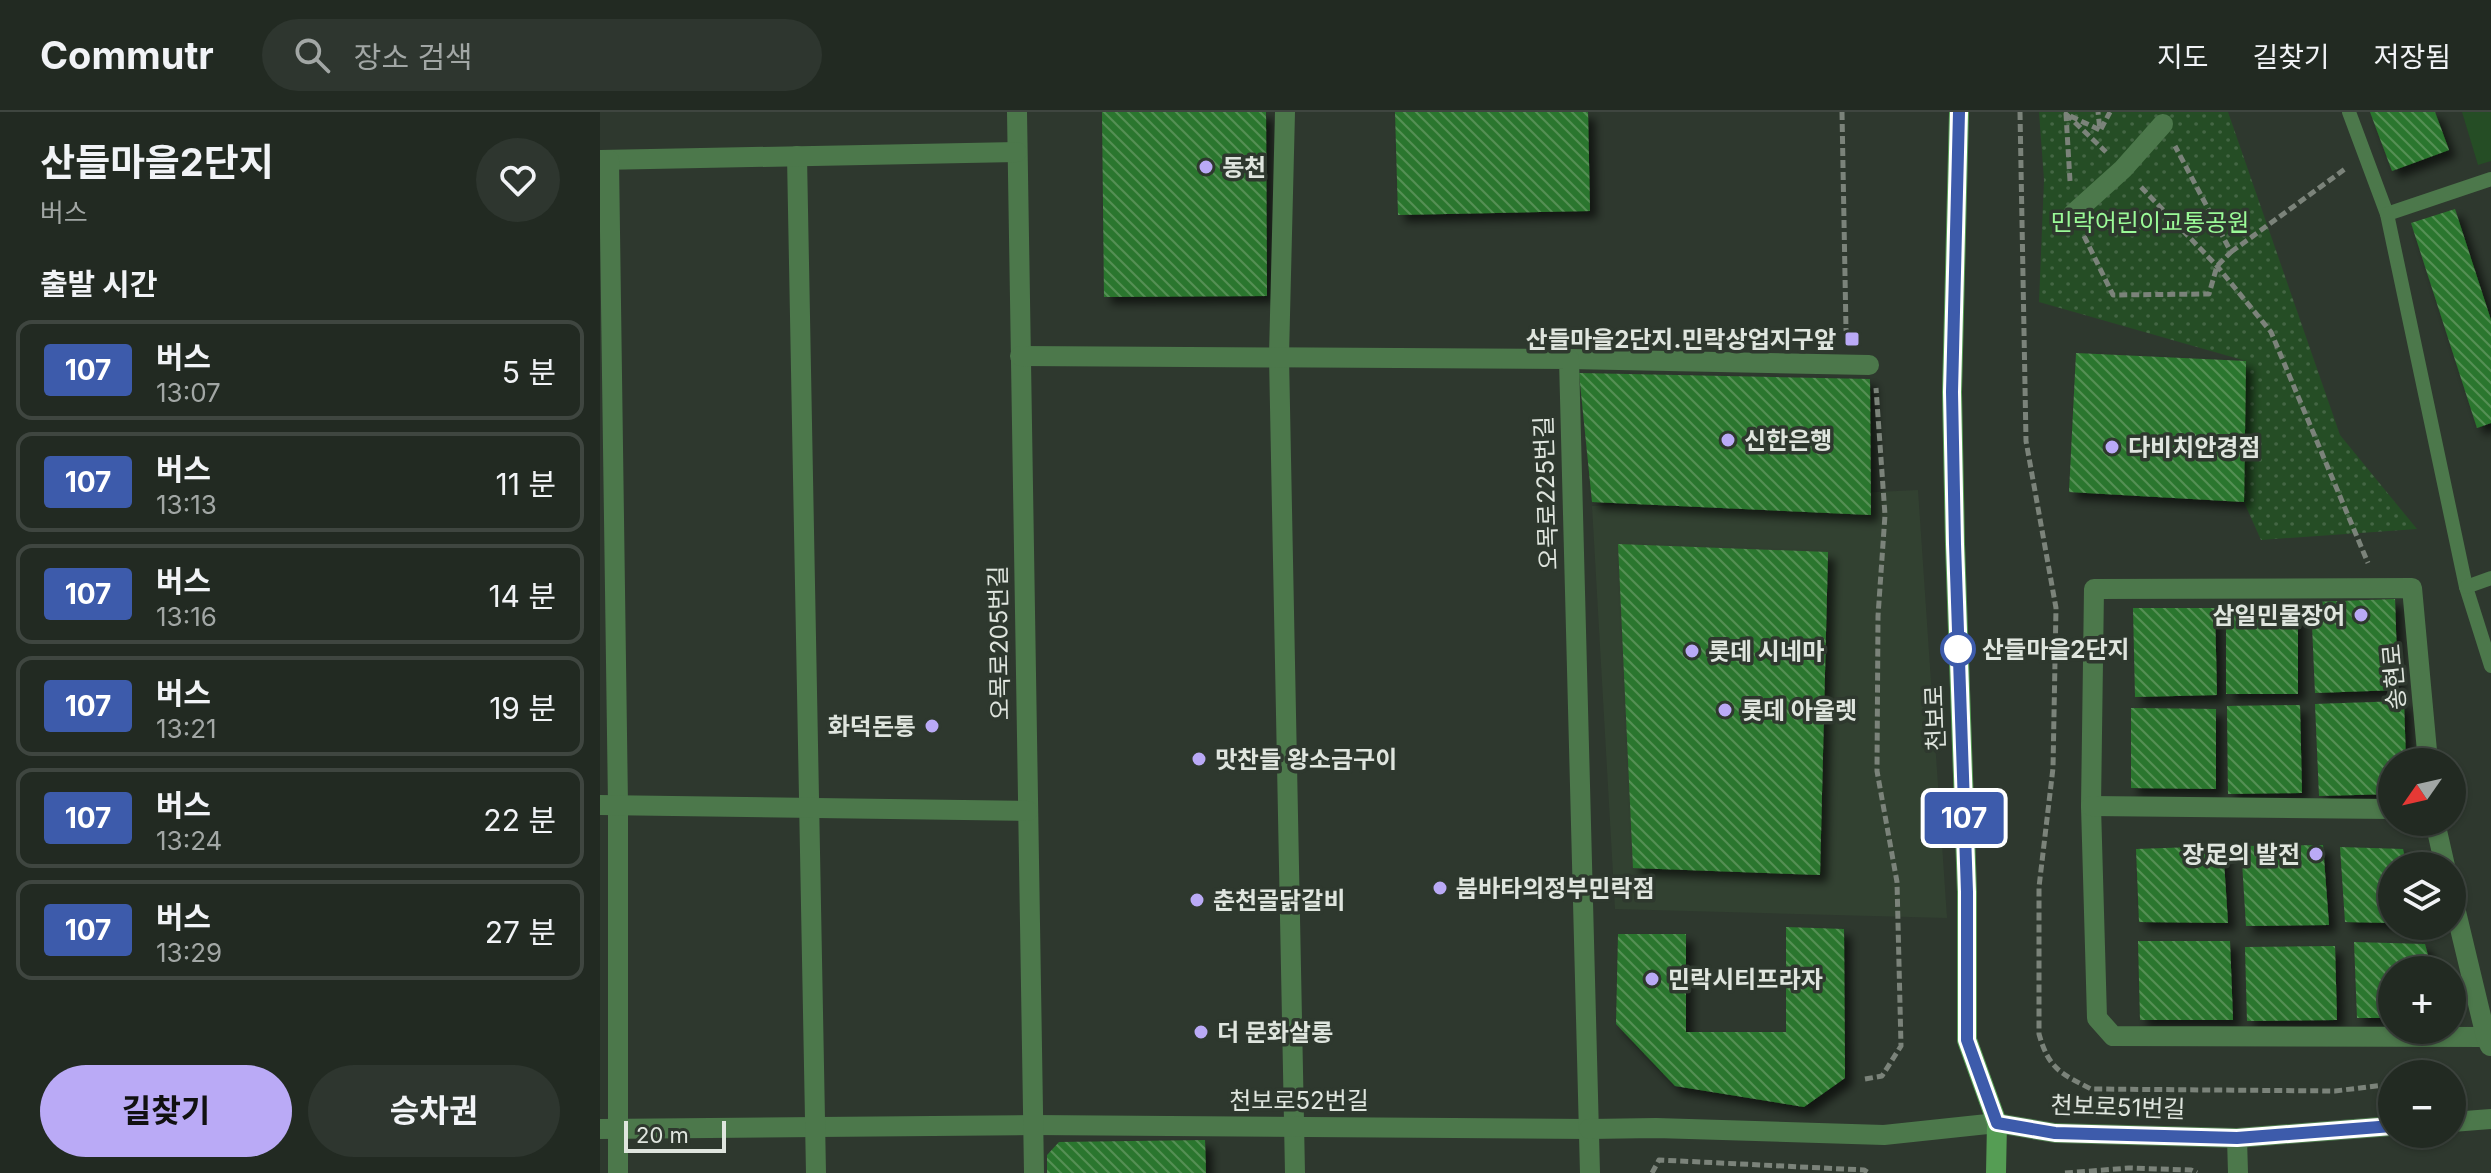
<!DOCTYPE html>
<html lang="ko">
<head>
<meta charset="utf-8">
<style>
  body { margin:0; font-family:Inter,"Noto Sans KR",sans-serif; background:#2e362f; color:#f1f3f6; height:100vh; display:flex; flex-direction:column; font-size:30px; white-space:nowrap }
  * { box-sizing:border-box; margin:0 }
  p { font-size:26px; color:#a2a7a5 }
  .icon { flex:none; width:44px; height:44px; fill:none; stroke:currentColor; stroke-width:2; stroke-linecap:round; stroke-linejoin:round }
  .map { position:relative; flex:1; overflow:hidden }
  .sheet { display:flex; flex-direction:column; background:#222a22; width:600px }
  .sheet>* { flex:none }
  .badge { padding:0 16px; border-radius:6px; font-size:28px; line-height:52px }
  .needle { width:52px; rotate:236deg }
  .fabs { position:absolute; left:1778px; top:636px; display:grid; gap:16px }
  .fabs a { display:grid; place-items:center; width:88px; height:88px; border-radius:50%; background:#222a22; box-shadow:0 2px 6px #0004,0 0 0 2px #3f4640; font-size:40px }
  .scale { position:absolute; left:24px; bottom:20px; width:102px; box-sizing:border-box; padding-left:8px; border:4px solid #dfe5de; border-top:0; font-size:22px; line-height:28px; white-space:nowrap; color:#dfe5de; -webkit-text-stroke:6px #2e382e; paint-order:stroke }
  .map>.badge { position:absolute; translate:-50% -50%; box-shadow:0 0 0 4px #fff }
  h2 { padding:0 40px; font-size:30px; line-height:72px }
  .round { display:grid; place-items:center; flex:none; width:84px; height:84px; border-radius:42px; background:#2e362f }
  .overview { display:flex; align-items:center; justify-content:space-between; height:136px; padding:0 40px }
  h1 { font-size:38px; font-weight:700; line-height:60px }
  .cta { display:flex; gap:16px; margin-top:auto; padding:16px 40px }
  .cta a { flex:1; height:92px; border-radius:48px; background:#baaaf6; color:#111; font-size:32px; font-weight:700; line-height:92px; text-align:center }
  .cta a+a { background:#2e362f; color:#f1f3f6 }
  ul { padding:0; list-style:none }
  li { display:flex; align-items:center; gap:24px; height:100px; margin:0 16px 12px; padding:0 24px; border:4px solid #3f4640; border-radius:16px }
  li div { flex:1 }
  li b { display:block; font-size:30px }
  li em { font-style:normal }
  li .badge { min-width:88px; font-weight:700; text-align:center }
  header { display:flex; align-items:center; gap:48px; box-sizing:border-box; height:112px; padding:0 40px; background:#222a22; border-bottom:2px solid #3f4640 }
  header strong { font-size:38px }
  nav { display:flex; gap:44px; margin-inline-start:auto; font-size:28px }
  .search { width:560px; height:72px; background:#2e362f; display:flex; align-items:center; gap:20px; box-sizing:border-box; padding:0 28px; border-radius:44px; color:#a2a7a5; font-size:30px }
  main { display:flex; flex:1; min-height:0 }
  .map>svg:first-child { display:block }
  .built { fill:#324131 }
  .grass { fill:url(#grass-dots) }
  .garden { fill:#254d25 }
  .building { fill:url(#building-back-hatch); filter:url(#shadow) }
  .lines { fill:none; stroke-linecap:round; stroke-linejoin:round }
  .path { stroke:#7b837a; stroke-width:5; stroke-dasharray:8 4; stroke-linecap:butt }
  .service { stroke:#4c784b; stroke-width:14 }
  .pedestrian { stroke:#4c784b; stroke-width:20 }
  .minor { stroke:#4c784b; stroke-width:20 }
  .secondary { stroke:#559d54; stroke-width:20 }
  .line-casing { stroke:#fff; stroke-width:18 }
  .line { stroke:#3d5bab; stroke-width:12 }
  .poi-dot { fill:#baaaf6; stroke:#2e382e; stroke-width:3 }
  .stop-dot { fill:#fff; stroke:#3d5bab; stroke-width:4 }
  .labels { text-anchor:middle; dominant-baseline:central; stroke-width:7; stroke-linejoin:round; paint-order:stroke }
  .poi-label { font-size:24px; font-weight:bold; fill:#dfe5de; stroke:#2e382e; text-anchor:start }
  .park-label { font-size:24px; fill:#9af997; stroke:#2e382e }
  .street-label { font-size:24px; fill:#dfe5de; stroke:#2e382e }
  .stop-label { font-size:24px; font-weight:bold; fill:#dfe5de; stroke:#2e382e; text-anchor:start }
</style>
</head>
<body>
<header>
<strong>Commutr</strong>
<div class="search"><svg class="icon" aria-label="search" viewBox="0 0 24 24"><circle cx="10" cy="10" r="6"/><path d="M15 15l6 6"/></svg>장소 검색</div>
<nav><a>지도</a><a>길찾기</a><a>저장됨</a></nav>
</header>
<main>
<section class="sheet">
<div class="overview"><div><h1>산들마을2단지</h1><p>버스</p></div><a class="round"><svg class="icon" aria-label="heart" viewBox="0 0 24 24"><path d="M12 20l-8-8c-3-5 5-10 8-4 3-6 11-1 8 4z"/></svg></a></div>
<h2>출발 시간</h2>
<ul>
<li><span class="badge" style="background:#3d5bab;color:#fff">107</span><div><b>버스</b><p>13:07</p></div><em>5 분</em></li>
<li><span class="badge" style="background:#3d5bab;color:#fff">107</span><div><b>버스</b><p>13:13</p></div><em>11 분</em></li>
<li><span class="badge" style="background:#3d5bab;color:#fff">107</span><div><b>버스</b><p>13:16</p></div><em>14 분</em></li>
<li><span class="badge" style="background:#3d5bab;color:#fff">107</span><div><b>버스</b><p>13:21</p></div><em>19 분</em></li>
<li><span class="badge" style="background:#3d5bab;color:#fff">107</span><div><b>버스</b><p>13:24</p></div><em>22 분</em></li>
<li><span class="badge" style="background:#3d5bab;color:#fff">107</span><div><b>버스</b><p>13:29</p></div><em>27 분</em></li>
</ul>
<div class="cta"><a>길찾기</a><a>승차권</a></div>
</section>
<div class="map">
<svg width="1891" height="1061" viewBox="0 0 1891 1061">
  <defs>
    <pattern id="grass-dots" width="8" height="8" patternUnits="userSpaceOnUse" patternTransform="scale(2)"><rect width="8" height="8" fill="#254d25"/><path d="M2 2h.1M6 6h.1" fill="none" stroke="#464" stroke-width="1.8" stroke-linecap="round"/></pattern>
    <pattern id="building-back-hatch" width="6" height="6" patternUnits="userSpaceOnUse" patternTransform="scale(2)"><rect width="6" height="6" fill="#2c762d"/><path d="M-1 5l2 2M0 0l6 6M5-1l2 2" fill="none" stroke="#549055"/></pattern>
    <filter id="shadow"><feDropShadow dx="7" dy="7" stdDeviation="4" flood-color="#0009"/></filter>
  </defs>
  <rect width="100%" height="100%" fill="#2e382e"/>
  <path class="built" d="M1318,378L1347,806L1015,797L992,394Z"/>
  <path class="grass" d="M1439,0H1628L1740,323L1817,417L1661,428L1644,390L1646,249L1439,190L1444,68Z"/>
  <path class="garden" d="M1862,0H1891V49L1878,53Z"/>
  <g class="building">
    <path d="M502,0H666L667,184L504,185Z"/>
    <path d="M795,0H988L990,99L798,103Z"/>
    <path d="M1770,0H1835L1849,38L1792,59Z"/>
    <path d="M1855,97L1891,208V311L1877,316L1811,111Z"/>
    <path d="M1476,241L1646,249L1644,390L1469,380Z"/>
    <path d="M979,261L1270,267L1271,403L992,390Z"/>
    <path d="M1018,432L1228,440L1220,763L1033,756Z"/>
    <path d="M1795,487L1798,578L1715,581L1711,490Z"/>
    <rect x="1626" y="494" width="72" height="88"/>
    <path d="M1533,496H1615L1617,583L1535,585Z"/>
    <path d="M1804,589L1806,650H1792V682L1719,684L1715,592Z"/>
    <path d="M1700,593L1702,681L1628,682L1627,594Z"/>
    <path d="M1531,596L1616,597V677L1531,676Z"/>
    <path d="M1723,733L1729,813L1646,814L1641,734Z"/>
    <path d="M1623,734L1628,811L1539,810L1536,737Z"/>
    <path d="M1740,735L1803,737L1807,754H1792V811L1745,810Z"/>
    <path d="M1186,815L1244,817L1245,966L1204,995L1075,974L1016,912L1018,822H1086V920H1186Z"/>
    <path d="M1538,829H1630L1633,908H1540Z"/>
    <path d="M1754,830L1825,832L1832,858H1792V906H1757Z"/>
    <path d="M1735,834L1737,908L1647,909L1645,835Z"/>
    <path d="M605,1028L606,1061H447V1043L459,1030Z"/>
  </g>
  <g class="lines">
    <g class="path">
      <path d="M1242,0L1246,218L1251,225"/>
      <path d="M1420,0L1426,329L1456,496L1453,656L1439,775V922C1449,957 1460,961 1491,977L1735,979L1792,972"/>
      <path d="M1466,2L1506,40"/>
      <path d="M1501,17L1510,0"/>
      <path d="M1470,69L1466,2L1500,18L1498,0"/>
      <path d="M1541,75L1617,154L1671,220L1768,451"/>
      <path d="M1484,124L1513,183L1609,182L1617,154L1631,140L1575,34"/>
      <path d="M1631,140L1745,57"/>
      <path d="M1265,967L1282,964L1301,934L1297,770L1277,659L1278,504L1285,403L1276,276"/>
      <path d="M1052,1061L1059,1048L1264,1058L1269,1061"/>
      <path d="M1465,1061L1529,1056L1591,1058L1597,1061"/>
    </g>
    <g class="service">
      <path d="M1749,0L1787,102"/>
      <path d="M1891,67L1787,102L1866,475L1891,554"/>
      <path d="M1866,475L1891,466"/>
    </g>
    <g class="pedestrian">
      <path d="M685,0L679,244L695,1061"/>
      <path d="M1473,102L1523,57L1563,12"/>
      <path d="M969,247L1269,253"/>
      <path d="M0,1017L433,1013L989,1017"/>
    </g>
    <g class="minor">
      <path d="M417,0L434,1061"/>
      <path d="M197,44L216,1061"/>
      <path d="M0,48L417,40"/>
      <path d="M9,48L18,693V1061"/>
      <path d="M420,244L969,247L990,1061"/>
      <path d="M1828,650L1812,476L1494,477L1491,694L1497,906L1513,924L1886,925"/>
      <path d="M0,693L428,699"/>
      <path d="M1491,694L1792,697"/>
      <path d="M1835,710L1845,754"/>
      <path d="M1852,783L1886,925L1890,934"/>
      <path d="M1852,1010L1891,1007"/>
      <path d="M989,1017L1056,1016L1284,1023L1397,1011L1455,1021L1637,1026L1792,1014"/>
      <path d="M1637,1026L1638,1061"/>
    </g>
    <path class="secondary" d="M1359,0L1352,280L1355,432L1367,780V928L1397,1011L1396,1061"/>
  </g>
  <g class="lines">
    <defs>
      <path id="line" d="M1359,0L1352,280L1355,432L1367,780V928L1397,1011L1455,1021L1637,1026L1792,1014"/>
    </defs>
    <use href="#line" class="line-casing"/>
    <use href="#line" class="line"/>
  </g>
  <g class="poi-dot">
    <circle cx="606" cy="55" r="8"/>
    <rect x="1244" y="219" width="16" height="16" rx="4"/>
    <circle cx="1128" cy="328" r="8"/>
    <circle cx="1512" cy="335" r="8"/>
    <circle cx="1761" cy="503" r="8"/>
    <circle cx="1092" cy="539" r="8"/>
    <circle cx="1125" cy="598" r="8"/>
    <circle cx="332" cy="614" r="8"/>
    <circle cx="599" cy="647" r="8"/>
    <circle cx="1716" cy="742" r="8"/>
    <circle cx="840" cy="776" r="8"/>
    <circle cx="597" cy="788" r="8"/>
    <circle cx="1052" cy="867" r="8"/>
    <circle cx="601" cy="920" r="8"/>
  </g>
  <circle class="stop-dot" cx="1358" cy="537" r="16"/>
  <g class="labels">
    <g class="poi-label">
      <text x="622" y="55">동천</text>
      <text x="1236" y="227" text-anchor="end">산들마을2단지.민락상업지구앞</text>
      <text x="1144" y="328">신한은행</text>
      <text x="1528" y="335">다비치안경점</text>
      <text x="1745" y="503" text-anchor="end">삼일민물장어</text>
      <text x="1108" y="539">롯데 시네마</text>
      <text x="1141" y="598">롯데 아울렛</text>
      <text x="316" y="614" text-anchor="end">화덕돈통</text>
      <text x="615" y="647">맛찬들 왕소금구이</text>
      <text x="1700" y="742" text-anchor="end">장足의 발전</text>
      <text x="856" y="776">붐바타의정부민락점</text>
      <text x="613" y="788">춘천골닭갈비</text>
      <text x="1068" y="867">민락시티프라자</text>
      <text x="617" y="920">더 문화살롱</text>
    </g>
    <g class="park-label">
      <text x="1550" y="110">민락어린이교통공원</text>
    </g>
    <g class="street-label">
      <text transform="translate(946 381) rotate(-92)">오목로225번길</text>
      <text transform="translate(399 531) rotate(-91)">오목로205번길</text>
      <text transform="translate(1794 565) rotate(-95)">송현로</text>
      <text transform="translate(1335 606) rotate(-92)">천보로</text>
      <text x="699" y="988">천보로52번길</text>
      <text transform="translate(1518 995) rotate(2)">천보로51번길</text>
    </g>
    <g class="stop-label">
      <text x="1382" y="537">산들마을2단지</text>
    </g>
  </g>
</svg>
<div class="fabs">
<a><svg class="needle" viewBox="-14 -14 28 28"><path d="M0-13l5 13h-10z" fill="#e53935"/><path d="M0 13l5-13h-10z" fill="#a2a7a5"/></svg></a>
<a><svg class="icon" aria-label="layers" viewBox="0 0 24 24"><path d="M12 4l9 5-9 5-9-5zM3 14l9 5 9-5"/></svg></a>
<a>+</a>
<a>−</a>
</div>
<div class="scale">20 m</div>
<b class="badge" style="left:1364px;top:706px;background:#3d5bab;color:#fff">107</b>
</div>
</main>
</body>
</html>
